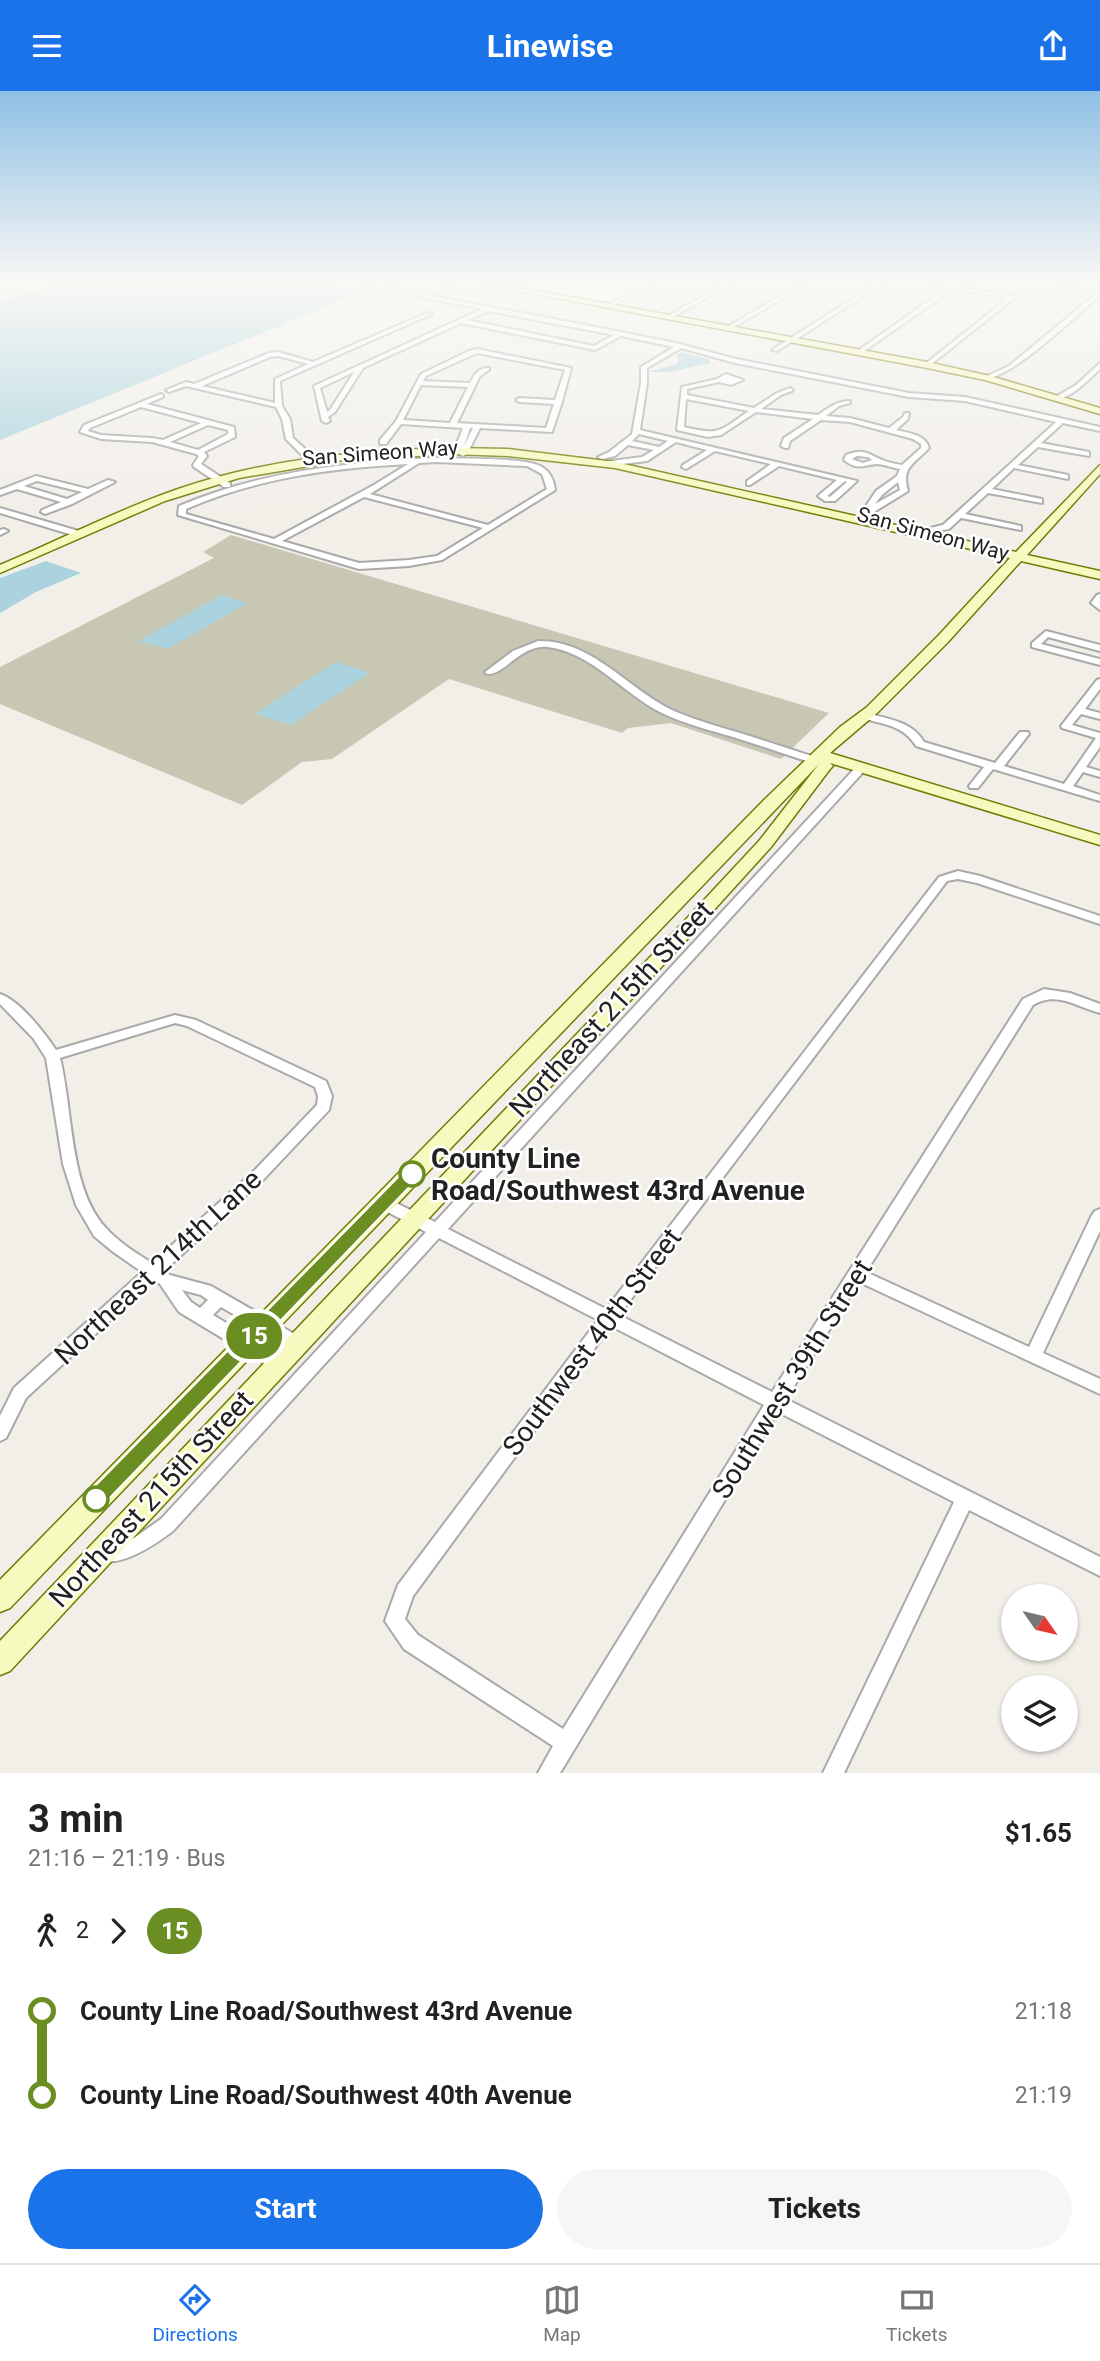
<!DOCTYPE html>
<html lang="en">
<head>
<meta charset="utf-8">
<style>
  body { margin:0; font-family:Roboto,sans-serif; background:#f6f6f6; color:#222; height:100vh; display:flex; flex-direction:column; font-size:26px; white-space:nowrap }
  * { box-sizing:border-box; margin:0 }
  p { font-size:23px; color:#767676 }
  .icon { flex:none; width:38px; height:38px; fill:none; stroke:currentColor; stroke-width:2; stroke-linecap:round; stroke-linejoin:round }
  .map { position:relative; height:1682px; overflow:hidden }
  .sheet { display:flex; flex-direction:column; background:#fff; flex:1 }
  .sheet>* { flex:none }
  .badge { padding:0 14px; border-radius:23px; font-size:24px; line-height:46px }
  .needle { width:46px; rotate:124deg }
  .tools { position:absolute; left:1001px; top:1493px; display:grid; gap:14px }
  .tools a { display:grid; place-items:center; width:77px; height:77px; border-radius:50%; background:#fff; box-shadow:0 2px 5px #0004; font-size:35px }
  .map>.badge { position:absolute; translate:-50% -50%; box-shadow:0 0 0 4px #fff }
  .legs { display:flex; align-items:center; gap:10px; height:77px; padding:0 28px; font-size:23px }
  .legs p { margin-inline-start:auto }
  .headline { display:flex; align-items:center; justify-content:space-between; height:119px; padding:0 28px }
  h1 { font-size:38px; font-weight:700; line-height:52px }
  .button { display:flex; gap:14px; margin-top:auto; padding:14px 28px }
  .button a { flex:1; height:80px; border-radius:42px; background:#1a73e8; color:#fff; font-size:28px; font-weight:700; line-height:80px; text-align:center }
  .button a+a { background:#f6f6f6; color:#222 }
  ul { padding:0 28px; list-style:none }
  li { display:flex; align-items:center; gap:24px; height:84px; font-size:26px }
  li i { display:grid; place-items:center; width:10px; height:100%; margin:0 9px; background:currentColor }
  li i::after { content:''; width:18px; height:18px; margin:-9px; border:5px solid; border-radius:50%; background:#fff }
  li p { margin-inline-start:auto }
  li:first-child i { background:linear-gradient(#0000 50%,currentColor 0) }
  li:last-child i { background:linear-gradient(currentColor 50%,#0000 0) }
  header { display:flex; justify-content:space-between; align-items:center; height:91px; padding:0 28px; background:#1a73e8; color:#fff; font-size:32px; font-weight:700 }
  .menu { display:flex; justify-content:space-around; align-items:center; height:98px; border-top:2px solid #e0e0e0; background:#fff; font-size:19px; color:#767676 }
  .menu a { display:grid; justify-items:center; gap:4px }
  .menu .selected { color:#1a73e8 }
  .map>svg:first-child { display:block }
  .education { fill:#ffffe5 }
  .construction { fill:#c7c7b4 }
  .water { fill:#aad3df }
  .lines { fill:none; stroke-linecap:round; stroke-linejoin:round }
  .street-casing { stroke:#a9a9a9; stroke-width:4 }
  .secondary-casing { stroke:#707d05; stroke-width:3 }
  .street { fill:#fff; fill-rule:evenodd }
  .secondary { fill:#f7fabf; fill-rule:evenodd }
  .line-1 { fill:#6b8e23; stroke:#fff; stroke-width:2 }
  .stop-1-dot { fill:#fff; stroke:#6b8e23; stroke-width:3.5 }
  .labels { text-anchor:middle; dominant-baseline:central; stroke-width:5; stroke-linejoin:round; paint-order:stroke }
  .far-street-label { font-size:21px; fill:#222; stroke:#fff }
  .near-street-label { font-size:28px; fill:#222; stroke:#fff }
  .near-stop-label { font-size:28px; font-weight:bold; fill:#222; stroke:#fff; text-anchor:start }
</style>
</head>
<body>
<header><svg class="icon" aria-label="menu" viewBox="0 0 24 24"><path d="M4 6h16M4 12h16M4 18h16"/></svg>Linewise<svg class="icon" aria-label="share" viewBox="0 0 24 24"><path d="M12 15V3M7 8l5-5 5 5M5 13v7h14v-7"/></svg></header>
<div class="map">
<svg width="1100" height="1682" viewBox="0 0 1100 1682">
  <rect width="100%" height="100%" fill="#f2efe9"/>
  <path class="education" d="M487,190H650L603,211Z"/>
  <path class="construction" d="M231,444L829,622L781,668L671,632L628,637L622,642L449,588L332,668L302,671L242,714L0,613V576L214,467L203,461Z"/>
  <g class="water">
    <path d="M66,190H309L362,201L0,349V211Z"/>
    <path d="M680,261L709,268L710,272L668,281H648L676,273L679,270L677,264Z"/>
    <path d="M46,470L81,482L36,501L0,522V487Z"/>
    <path d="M222,504L247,512L168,558L138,550Z"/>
    <path d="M336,571L370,582L291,634L255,623Z"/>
  </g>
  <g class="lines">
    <defs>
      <g id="street">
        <path d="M343,190H355L621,241L680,253L736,268L909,302L965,306L1100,336V340L1063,332L1041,352L1089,361V365L1038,356L1018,374L1068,384V388L1014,377L992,398L1042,408V412L988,402L965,423L1021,435V439L961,427L949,438L929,442H926V438L943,434L1056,331L965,310L909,306L735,272L681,257L647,277V292L640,339L857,390L835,410H825L818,405L837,389L779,375L750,394H747V390L771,373L715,360L686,378L682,376L683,374L707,359L676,351L647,370L607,375L603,373L604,371L642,366L654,359L628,354L615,365L602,368L598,366L609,361L632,343L641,292V276L674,256L621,245L595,259L461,232L363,277L335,321L328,326L330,330L326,332L322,330L314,295L482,218ZM489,220L614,244L594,255L467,229ZM354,281L330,319L327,321L320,297ZM639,343L668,350L659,356L632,350ZM845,390L847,391L830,406L827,405Z"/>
        <path d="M450,190H458L445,196L440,195Z"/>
        <path d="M653,190H661L610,216L605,215Z"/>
        <path d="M730,190H737L669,228L664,227Z"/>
        <path d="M805,190H812L729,239L724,238Z"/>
        <path d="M881,190H888L777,260L772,259Z"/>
        <path d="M912,190L951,194L958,190L961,192L957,195L1016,206L929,275L924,274L1008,207L953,198L860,263H856V261L947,197Z"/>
        <path d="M1045,190H1059L1100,196V204C1077,224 1012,287 985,288V286L1009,275L1099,200Z"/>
        <path d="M427,222L432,223L280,290L282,315L290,328L293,347L316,368V372H310L286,348L282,328L276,316L186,295L169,301L166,299L186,291L194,293L269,262L278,261L313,271ZM278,265L308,273L275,288V312L202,295L270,266Z"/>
        <path d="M477,258L571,277L562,311L552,341L480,337L467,363L463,365L454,360L463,337L401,333L386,353H380V349L396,330L421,283L469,260ZM477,262L565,279L555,309L519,307L516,309L519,311L554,313L546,337L457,332L480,285L489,279V277C479,276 474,284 470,292L423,290L426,285ZM421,294L468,296L450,332L403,329ZM470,337H473L464,355Z"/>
        <path d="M1100,272V278C1087,290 1072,307 1054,309V307L1076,294Z"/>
        <path d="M726,283L743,289L731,294L719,291L687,298V304L754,317L777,302L790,297L793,299L792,300L781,304L761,318L818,324C828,317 837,310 850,310V312L839,315L826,325L850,327L889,337L903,326L905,322H909L908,328L896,339C908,342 925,343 929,357C914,373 901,376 908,400L869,424H863L862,421L876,400L897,385L900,378C893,377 883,373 877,373C863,374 858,380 844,369L846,364C867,356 869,365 885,370C890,372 897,373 902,374L921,357V353L913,348L850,331L821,329L790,350L788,357H785L781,355L784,347L813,328L756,321L721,344L708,346L677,339L682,296L717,288ZM686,308L749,320C719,340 721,345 684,336ZM857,365L868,366L872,369L863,372L852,368ZM898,391L900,399L875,413L882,404Z"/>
        <path d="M161,303L163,304V306L147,313L234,336L235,346L204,361L207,365L201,373L230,392V396H224L194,376L193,374L199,365L196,363L152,351L101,348L80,341L84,334ZM141,316L201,332L163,349L152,347L101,344L88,340L90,337ZM208,334L228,339V343L198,359L170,351Z"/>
        <path d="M437,367C459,368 525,366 542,376C550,381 554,389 555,399L442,469L409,475L359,478L178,424L179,415C261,380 348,371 437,367ZM437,371L527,375L542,383L547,398L488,434L370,403L419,372ZM408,373L374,394L274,448L186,423V418C257,387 331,377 408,373ZM364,406L483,437L437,465L409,469L359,472L282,450Z"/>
        <path d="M36,385L88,398L108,389L115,391L72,413L45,423L41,421L42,419L61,411L17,398L0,404V399ZM37,390L82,401L67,408L24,395Z"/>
        <path d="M0,417L82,441L83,443L76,445L0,422Z"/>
        <path d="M4,438L8,440L0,444V439Z"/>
        <path d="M1100,503V519L1091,512L1097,504Z"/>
        <path d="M1046,540L1100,554V560L1048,546L1041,553L1100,568V574L1032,556V552Z"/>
        <path d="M538,550C595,549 630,602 679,622C699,630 719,636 740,642C769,651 798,661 827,670L828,672L827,674H819C790,665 762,655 733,646C709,639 685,633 662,622C623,603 593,562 548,556C521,553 505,584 487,583L485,581L513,560Z"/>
        <path d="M1100,588V598L1085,618L1100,622V628L1081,623L1072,634L1100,642V656L1086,676L1100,680V686L1083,681L1073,695L1100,704V710L993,678L978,697H970L969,695L984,676L916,655C903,634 885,634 862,627L861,625L866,622C888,628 912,630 924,651L995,672L1020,641H1028L1029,643L1004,675L1064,693L1096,647L1062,637L1061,635L1097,589Z"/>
        <path d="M861,674L865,675L866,677L865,679L448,1138L606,1218L939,786L958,780L980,785L1100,825V833L977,792L958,788L947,790L619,1224L772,1301L1023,908L1044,898L1070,902L1100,913V922C1074,915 1058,900 1033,914L866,1181L1029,1256L1092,1124L1095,1120L1100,1118V1140L1043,1262L1100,1288V1303L859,1191L786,1308L1100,1466V1485L969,1419L844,1682H823L954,1411L778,1321L560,1682H538L553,1655L404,1558L385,1530L398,1494L598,1229L439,1147L173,1440C157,1452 122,1477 100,1469L98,1463L100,1457L134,1447L161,1428L426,1141L378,1116L376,1112L378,1108L383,1106L388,1108L435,1131L857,675ZM611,1235L764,1314L563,1638L418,1544L405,1528L413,1505Z"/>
        <path d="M0,903C20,910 44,941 56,959L175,924L196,929L326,990L332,1005L329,1019L262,1090L164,1180L170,1184L211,1195L303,1248L305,1253L303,1258L297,1260L221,1216L213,1224L284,1267L286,1272L284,1277L278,1279L272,1277L179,1221L160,1193L154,1189L26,1307L6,1347L0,1350V1325L14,1297L142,1181L112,1160L94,1145L76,1114L63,1073L46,967L33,947L0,913ZM175,932L187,935L315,996L318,1005L317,1014L252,1082L152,1172C136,1162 118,1151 105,1136C69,1096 73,1018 60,967ZM182,1199L201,1204L208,1209L200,1217L191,1211Z"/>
      </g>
      <g id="secondary">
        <path d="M466,190H484L927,271L990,285L1100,317V323L985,289L927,277Z"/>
        <path d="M453,357L507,358L615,371L1016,461L1100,374V383L1027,464L1100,480V488L1021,470L948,551L877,622L830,662L1100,744V754L830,672L833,675L830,678L771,756L703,831L10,1580L0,1584V1550L691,823L759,750L819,673L10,1517L0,1521V1489L764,709L840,636L867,616L938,545L1010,467L615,377L507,365L453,363L344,369L239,387L165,410L0,482V474C60,449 117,419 178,398C266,368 360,359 453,357Z"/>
      </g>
    </defs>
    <use href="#street" class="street-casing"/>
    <use href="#secondary" class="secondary-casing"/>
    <use href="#street" class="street"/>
    <use href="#secondary" class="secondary"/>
  </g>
  <linearGradient id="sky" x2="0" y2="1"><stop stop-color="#8fc0e4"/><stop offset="0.45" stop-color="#f9f8f5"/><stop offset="1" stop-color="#f9f8f5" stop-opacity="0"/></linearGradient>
  <rect width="1100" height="426" fill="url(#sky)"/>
  <path class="line-1" d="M412,1076L420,1083L418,1087L103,1414L96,1417L89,1414L86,1408L89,1401L406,1078Z"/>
  <g class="stop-1-dot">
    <circle cx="412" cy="1083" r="12"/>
    <circle cx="96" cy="1408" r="12"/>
  </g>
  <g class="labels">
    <g class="far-street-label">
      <text transform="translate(380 362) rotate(-4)">San Simeon Way</text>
      <text transform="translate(933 443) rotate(15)">San Simeon Way</text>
    </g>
    <g class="near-street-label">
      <text transform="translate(611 918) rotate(-47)">Northeast 215th Street</text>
      <text transform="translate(158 1176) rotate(-43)">Northeast 214th Lane</text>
      <text transform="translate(592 1251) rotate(-53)">Southwest 40th Street</text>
      <text transform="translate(792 1288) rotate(-58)">Southwest 39th Street</text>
      <text transform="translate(151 1408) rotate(-47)">Northeast 215th Street</text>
    </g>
    <g class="near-stop-label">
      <text x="431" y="1067">County Line<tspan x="431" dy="32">Road/Southwest 43rd Avenue</tspan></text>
    </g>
  </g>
</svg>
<div class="tools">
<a><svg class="needle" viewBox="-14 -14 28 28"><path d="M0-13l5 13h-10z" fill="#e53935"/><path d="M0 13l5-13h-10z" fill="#767676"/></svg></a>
<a><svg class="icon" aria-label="layers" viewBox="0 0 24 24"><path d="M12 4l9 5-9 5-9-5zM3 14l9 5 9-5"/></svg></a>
</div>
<b class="badge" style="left:254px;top:1245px;background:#6b8e23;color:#fff">15</b>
</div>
<section class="sheet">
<div class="headline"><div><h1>3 min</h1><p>21:16 – 21:19 · Bus</p></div><b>$1.65</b></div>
<div class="legs"><svg class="icon" aria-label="walk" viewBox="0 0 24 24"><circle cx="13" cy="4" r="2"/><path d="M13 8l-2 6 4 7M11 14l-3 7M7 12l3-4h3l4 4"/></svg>2<svg class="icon" aria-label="forward" viewBox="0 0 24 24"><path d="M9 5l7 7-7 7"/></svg><b class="badge" style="background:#6b8e23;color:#fff">15</b></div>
<ul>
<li><i style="color:#6b8e23"></i><b>County Line Road/Southwest 43rd Avenue</b><p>21:18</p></li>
<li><i style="color:#6b8e23"></i><b>County Line Road/Southwest 40th Avenue</b><p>21:19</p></li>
</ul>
<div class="button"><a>Start</a><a>Tickets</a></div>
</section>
<nav class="menu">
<a class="selected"><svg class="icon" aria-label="directions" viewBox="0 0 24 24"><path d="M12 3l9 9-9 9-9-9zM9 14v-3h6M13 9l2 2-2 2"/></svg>Directions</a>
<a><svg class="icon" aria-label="map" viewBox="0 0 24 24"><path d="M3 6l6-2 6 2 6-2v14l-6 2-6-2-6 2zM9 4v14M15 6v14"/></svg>Map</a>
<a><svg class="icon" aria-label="tickets" viewBox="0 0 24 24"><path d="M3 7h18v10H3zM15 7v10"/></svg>Tickets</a>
</nav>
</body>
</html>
